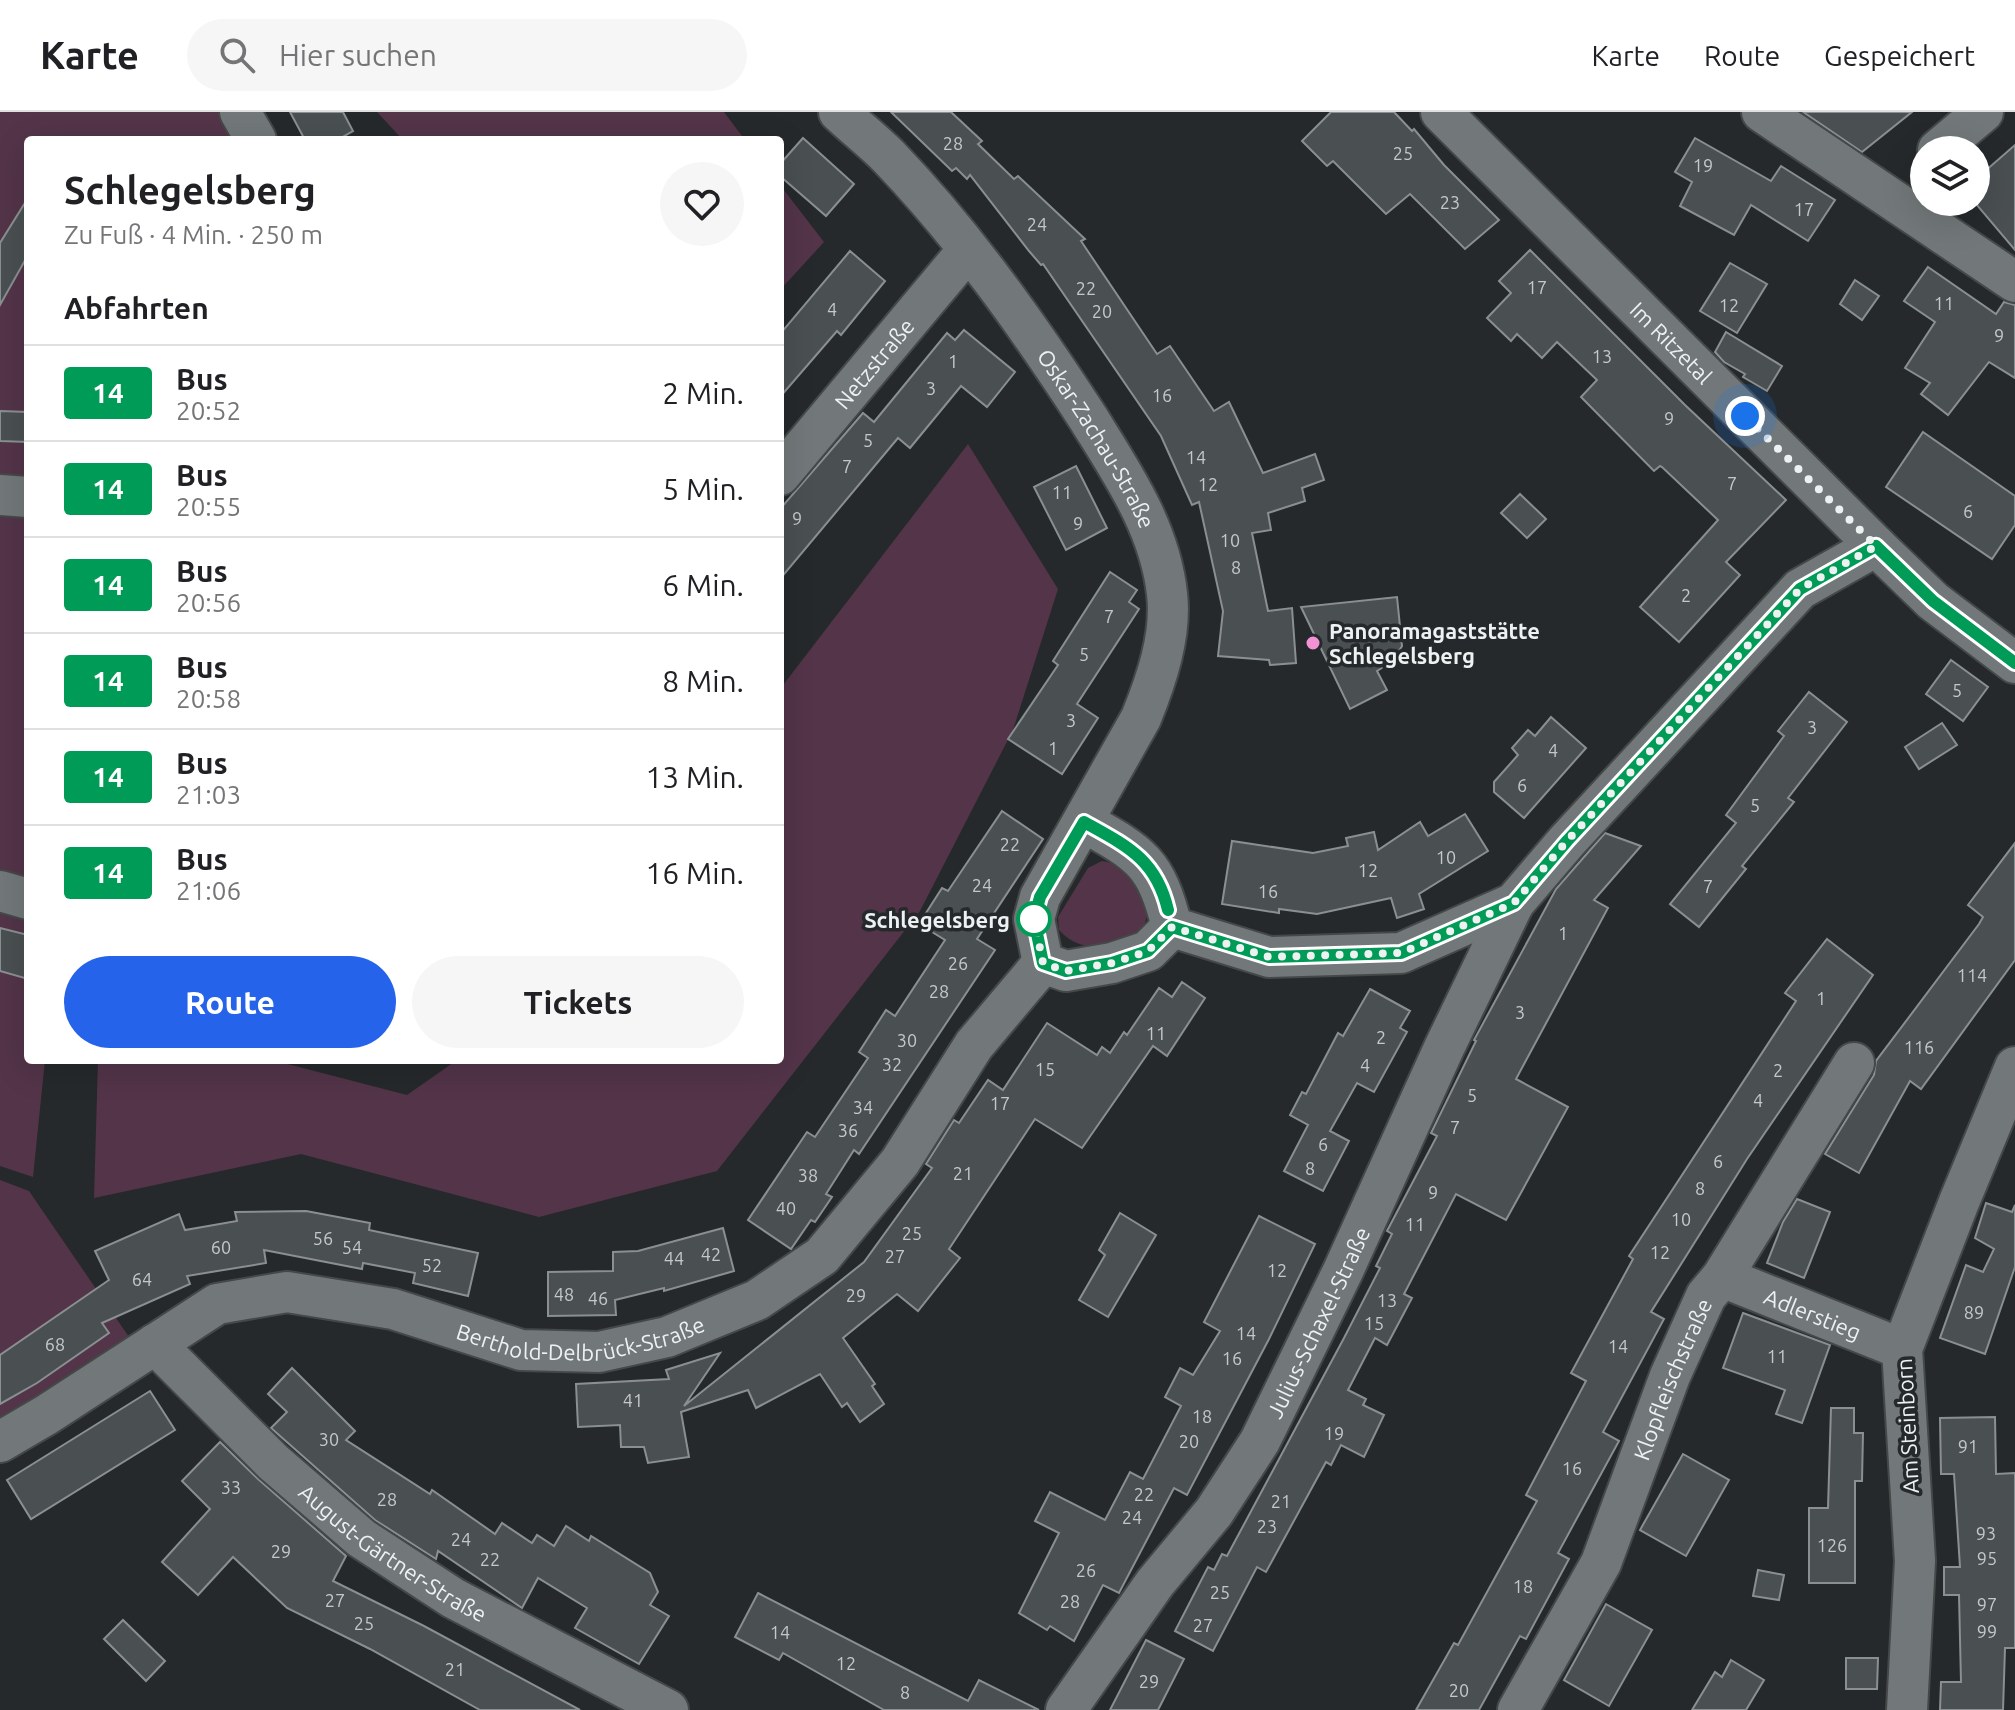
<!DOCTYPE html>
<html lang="de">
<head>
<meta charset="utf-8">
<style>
  body { margin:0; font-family:Ubuntu,sans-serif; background:#f6f6f6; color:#202124; height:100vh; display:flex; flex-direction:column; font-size:30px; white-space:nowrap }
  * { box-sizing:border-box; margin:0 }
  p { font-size:26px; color:#757577 }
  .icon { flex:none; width:44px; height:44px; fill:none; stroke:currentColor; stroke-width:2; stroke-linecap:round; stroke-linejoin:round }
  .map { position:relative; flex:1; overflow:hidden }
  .sheet { position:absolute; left:24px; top:24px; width:760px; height:928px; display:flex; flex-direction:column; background:#fff; border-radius:8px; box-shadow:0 8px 32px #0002 }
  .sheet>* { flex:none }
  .badge { padding:0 16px; border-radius:6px; font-size:28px; line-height:52px }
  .controls { position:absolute; left:1910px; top:24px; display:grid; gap:16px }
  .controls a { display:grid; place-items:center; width:80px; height:80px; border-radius:50%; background:#fff; box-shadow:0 8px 32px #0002; font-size:40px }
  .you { position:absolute; width:40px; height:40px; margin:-20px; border:6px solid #fff; border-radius:50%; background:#1a73e8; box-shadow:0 0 0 12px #1a73e833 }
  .map>.badge { position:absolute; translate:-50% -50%; box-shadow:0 0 0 4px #fff }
  h2 { padding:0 40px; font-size:30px; line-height:72px }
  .round { display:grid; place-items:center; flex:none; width:84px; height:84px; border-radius:42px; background:#f6f6f6 }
  .head { display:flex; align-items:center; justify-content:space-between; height:136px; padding:0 40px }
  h1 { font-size:38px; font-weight:700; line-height:60px }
  .cta { display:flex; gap:16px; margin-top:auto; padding:16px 40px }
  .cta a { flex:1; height:92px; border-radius:48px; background:#2563eb; color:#fff; font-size:32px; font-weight:700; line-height:92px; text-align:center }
  .cta a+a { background:#f6f6f6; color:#202124 }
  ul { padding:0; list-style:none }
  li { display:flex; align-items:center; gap:24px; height:96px; padding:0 40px; border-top:2px solid #e0e0e0 }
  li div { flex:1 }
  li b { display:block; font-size:30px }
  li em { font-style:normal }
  li .badge { min-width:88px; font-weight:700; text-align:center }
  header { display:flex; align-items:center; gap:48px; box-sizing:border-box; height:112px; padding:0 40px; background:#fff; border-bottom:2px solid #e0e0e0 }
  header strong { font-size:38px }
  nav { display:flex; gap:44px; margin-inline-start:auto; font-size:28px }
  .search { width:560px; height:72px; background:#f6f6f6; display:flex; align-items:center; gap:20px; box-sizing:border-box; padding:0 28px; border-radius:44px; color:#757577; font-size:30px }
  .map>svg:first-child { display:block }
  .green { fill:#533449 }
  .building { fill:#4a4f51; stroke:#8a8f91; stroke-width:2 }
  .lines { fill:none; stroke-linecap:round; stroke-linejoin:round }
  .minor-casing { stroke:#444848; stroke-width:44 }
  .minor { stroke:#727879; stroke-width:40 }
  .line-casing { stroke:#fff; stroke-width:18 }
  .line { stroke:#009b56; stroke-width:12 }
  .walk { stroke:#edf1f1; stroke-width:8; stroke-dasharray:0 14.4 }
  .poi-dot { fill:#f391d5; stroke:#25292b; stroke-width:3 }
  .stop-dot { fill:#fff; stroke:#009b56; stroke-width:4 }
  .labels { text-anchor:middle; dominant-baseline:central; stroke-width:7; stroke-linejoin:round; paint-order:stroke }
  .number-label { font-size:18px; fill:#c4c8c9 }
  .street-label { font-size:22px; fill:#edf1f1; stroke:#25292b }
  .poi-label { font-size:22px; font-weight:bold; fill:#edf1f1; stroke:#25292b; text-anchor:start }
  .stop-label { font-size:22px; font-weight:bold; fill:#edf1f1; stroke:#25292b; text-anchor:end }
</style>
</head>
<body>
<header>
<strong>Karte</strong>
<div class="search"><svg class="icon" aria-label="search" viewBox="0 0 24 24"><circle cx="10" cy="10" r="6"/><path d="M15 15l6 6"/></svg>Hier suchen</div>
<nav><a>Karte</a><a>Route</a><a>Gespeichert</a></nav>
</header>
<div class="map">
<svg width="2015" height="1598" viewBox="0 0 2015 1598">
  <rect width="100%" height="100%" fill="#25292b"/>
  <g class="green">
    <path d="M0,0H222L241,28H28V368H0Z"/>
    <path d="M377,0H724L745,28H403Z"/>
    <path d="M780,73L824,130L780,178Z"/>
    <path d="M968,332L1058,477L1013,618L920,799L717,1059L539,1105L301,1042L94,1086L98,948H272L407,983L457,948H780V577Z"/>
    <path d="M0,399H28V768L0,760Z"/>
    <path d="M1102,749C1128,752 1124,770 1143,778L1149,797L1140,828C1108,833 1083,844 1059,818L1058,805L1088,756Z"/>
    <path d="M0,794L28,801V948H45L33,1065L0,1054Z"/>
    <path d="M0,1068L29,1079L129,1225L0,1311Z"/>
  </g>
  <g class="building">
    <path d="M290,0H343L353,19L337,28H305Z"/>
    <path d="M891,0H951L982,29L978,32L1014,67L1018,64L1085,127L1081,129L1157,242L1170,234L1214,299L1229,290L1263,361L1315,342L1324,368L1302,376L1305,389L1268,401L1271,418L1252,421L1268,499L1292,496L1296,551L1270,553L1269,548L1218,544L1223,499L1199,390L1192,393L1161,324L1043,152L1041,153L1029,139L970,63L967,67L956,56L952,59Z"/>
    <path d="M1331,0H1394L1412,19L1414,17L1444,53L1499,108L1465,137L1410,82L1386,102L1333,49L1327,54L1302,29Z"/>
    <path d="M1803,0H1912L1862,40Z"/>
    <path d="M803,26L854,72L826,104L780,64V52Z"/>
    <path d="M1695,26L1771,69L1781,54L1835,88L1808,129L1751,93L1734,123L1680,94L1692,70L1675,60Z"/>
    <path d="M2015,33V138L1976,92V67Z"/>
    <path d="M28,86V143L0,193V131Z"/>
    <path d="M1530,138L1685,293L1786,388L1726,450L1740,463L1679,530L1640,495L1718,408L1662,355L1660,354L1654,359L1581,285L1597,268L1557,230L1542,246L1517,222L1511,229L1487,206L1511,181L1499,169Z"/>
    <path d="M850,139L885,169L841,223L837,219L780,285V222Z"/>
    <path d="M1730,151L1767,172L1737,221L1700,199Z"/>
    <path d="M1928,155L1996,202L2004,190L2015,193V266L1989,250L1948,303L1921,282L1930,271L1905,256L1935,210L1904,189Z"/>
    <path d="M1855,168L1879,184L1862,208L1840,192Z"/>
    <path d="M964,218L1015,260L987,295L961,274L910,336L898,326L780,467V397L863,301L874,310L947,221L955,228Z"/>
    <path d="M1726,220L1782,254L1767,279L1743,265L1745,262L1724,250L1715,240Z"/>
    <path d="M0,299L28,300V330L0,329Z"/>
    <path d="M1923,320L2015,384V413L1992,447L1886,375Z"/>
    <path d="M1076,354L1107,416L1066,438L1034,375Z"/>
    <path d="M1520,382L1546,407L1527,426L1501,401Z"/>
    <path d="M1110,460L1137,478L1129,490L1139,497L1077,592L1098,606L1062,662L1008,627L1058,553L1053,549Z"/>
    <path d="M1397,485L1402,534L1393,549L1377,559L1387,578L1350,597L1301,495Z"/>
    <path d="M1951,548L1988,575L1963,609L1926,582Z"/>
    <path d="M1809,580L1847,610L1788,686L1794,690L1742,754L1746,757L1699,815L1670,792L1736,711L1726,703L1784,624L1778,619Z"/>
    <path d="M1551,605L1586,636L1524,706L1494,680V670L1518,643L1512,636L1528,618L1535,624Z"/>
    <path d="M1942,611L1957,633L1919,657L1905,635Z"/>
    <path d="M1002,699L1043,727L977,827L995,838L859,1042L854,1038L826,1082L832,1085L815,1110L811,1108L791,1137L748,1108L807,1020L815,1025L868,946L859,940L886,898L895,904L945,828L919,812L942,776L948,779Z"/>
    <path d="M1465,702L1488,739L1419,782L1424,797L1397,806L1391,786L1317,802L1279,797V801L1222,792L1232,729L1313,741L1348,734L1346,726L1374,720L1378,738L1420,710L1428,724Z"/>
    <path d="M1605,721L1641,734L1594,788L1608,796L1516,967L1568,995L1506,1108L1456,1082L1404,1182L1412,1186L1387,1233L1375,1226L1348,1278L1366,1287L1363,1293L1384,1303L1364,1345L1341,1333L1331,1353L1326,1350L1266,1460L1257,1455L1213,1539L1175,1519L1208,1455L1214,1458L1222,1442L1227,1444L1344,1226L1380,1156L1376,1154L1392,1122L1387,1119L1437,1024L1431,1021L1476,929L1474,928L1556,777Z"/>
    <path d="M2015,731V848L1921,977L1910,969L1859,1061L1825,1042L1874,963L1876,949L1979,812L1983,805L1968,793Z"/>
    <path d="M0,816L28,823V867L0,859Z"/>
    <path d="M1827,827L1873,863L1747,1047L1651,1200L1664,1207L1603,1320L1619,1329L1558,1441L1569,1447L1526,1527L1520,1524L1479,1598H1416L1454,1531L1458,1533L1537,1389L1526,1383L1586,1269L1571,1261L1633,1147L1629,1144L1796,889L1785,881Z"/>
    <path d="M1182,870L1205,886L1167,944L1153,934L1082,1036L1035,1007L949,1137L960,1146L918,1199L897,1182L843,1226L875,1272L872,1274L884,1292L860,1310L847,1291L842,1295L820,1262L756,1296L748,1278L681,1300L689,1345L648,1351L644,1335H621L620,1313L578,1315L576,1272L669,1267L666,1258L720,1241L684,1294L864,1150L932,1056L926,1052L954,1008L959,1011L988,968L1003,978L1047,911L1097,943L1102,935L1110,941L1124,920L1127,923L1159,876L1172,885Z"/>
    <path d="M1370,877L1410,899L1400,916L1407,920L1374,980L1357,971L1330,1019L1349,1029L1323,1079L1284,1059L1308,1013L1290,1003L1302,980L1306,982L1338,921L1343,924Z"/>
    <path d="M1797,1087L1830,1100L1804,1166L1767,1151L1783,1110Z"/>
    <path d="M1986,1091L2012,1100L2015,1093V1155L1985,1242L1940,1226L1966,1153L1983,1160L1994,1137L1975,1126Z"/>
    <path d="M306,1099L370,1111L369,1118L478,1141L468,1184L413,1171L415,1161L363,1151L362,1157L264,1138L266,1151L187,1164L190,1172L102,1211L109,1221L37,1271L0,1292V1243L109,1168L95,1139L179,1102L185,1118L237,1109L235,1100Z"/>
    <path d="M1120,1101L1156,1123L1108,1205L1079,1188L1105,1143L1099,1138Z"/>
    <path d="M1259,1104L1315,1132L1269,1227L1187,1383L1174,1376L1119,1481L1103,1473L1074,1529L1050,1514L1047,1518L1019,1501L1059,1421L1035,1409L1050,1380L1105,1408L1130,1360L1143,1367L1181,1294L1165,1285L1180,1256L1193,1263L1220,1219L1204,1210Z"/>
    <path d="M723,1116L734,1159L664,1179V1176L615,1188L616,1203L548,1204V1160L613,1159V1140L638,1139Z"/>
    <path d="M1743,1201L1830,1233L1802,1311L1776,1302L1785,1278L1723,1256Z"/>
    <path d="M292,1256L355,1319L346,1328L430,1382L432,1378L495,1422L502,1411L532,1431L537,1423L554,1434L566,1414L589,1429L591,1424L650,1461L658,1480L650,1493L669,1504L639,1552L575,1516L587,1496L538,1466L522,1496L438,1439L436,1447L375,1408L271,1316L287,1300L268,1282Z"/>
    <path d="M150,1279L175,1318L31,1407L7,1368Z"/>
    <path d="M1831,1296H1854V1321H1863L1862,1369H1855V1471H1809V1396H1828Z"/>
    <path d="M1995,1305L1996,1362L2015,1361V1536H2005L2003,1598H1940L1941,1570H1961L1959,1483H1944V1455H1960L1954,1362H1941L1940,1306Z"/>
    <path d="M220,1330L258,1367L346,1444L333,1469L424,1514L580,1598H480L370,1537L287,1496L233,1445L198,1483L162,1450L210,1397L182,1369Z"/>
    <path d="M1683,1342L1729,1368L1686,1444L1640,1418Z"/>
    <path d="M1758,1458L1784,1463L1779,1488L1753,1484Z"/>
    <path d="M758,1481L968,1589L979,1568L1039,1598H884L783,1541L779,1548L735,1525Z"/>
    <path d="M1606,1492L1652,1518L1609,1594L1564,1568Z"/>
    <path d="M123,1508L165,1549L146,1569L104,1527Z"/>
    <path d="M1146,1528L1184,1547L1158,1598H1110Z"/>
    <path d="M1846,1546H1878L1877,1577H1846Z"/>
    <path d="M1731,1548L1764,1568L1746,1598H1692L1715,1560L1722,1565Z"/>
  </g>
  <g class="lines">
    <defs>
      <g id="minor">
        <path d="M240,0L256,28"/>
        <path id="s1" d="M839,0C855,15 873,29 889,45C964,123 1029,215 1088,306C1122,361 1160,416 1167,482C1172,523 1156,569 1141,606L1040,785L1034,807L1043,851"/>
        <path id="s2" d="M1441,0L1876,434L1933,489L2015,551"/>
        <path d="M1762,0L2015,170"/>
        <path d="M1938,38L1983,0"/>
        <path id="s3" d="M780,363L968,138"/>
        <path d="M0,383L28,385"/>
        <path d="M1084,710C1141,742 1156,750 1172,815"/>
        <path d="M0,779L28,787"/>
        <path d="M1172,815L1269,845L1401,841L1514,791L1567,729L1800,477L1876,434"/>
        <path d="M1043,851L1066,859L1112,851L1148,839L1172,815"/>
        <path id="s4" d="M1722,1165L1902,1237"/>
        <path id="s5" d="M155,1232L273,1350L361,1426L453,1486L668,1598"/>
        <path id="s6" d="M0,1330L46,1303L217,1192L287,1180L393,1197L521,1238L599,1240L667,1225L757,1188L822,1144L900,1050L974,933L1043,851"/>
        <path id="s7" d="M1066,1598L1155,1471L1214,1400L1260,1329L1343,1159L1444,936L1514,791"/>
        <path id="s8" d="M1518,1598L1601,1451L1670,1264L1706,1184L1722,1165L1854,951"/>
        <path d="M1907,1598L1915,1449L1902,1237L1959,1090L2015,955"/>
      </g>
    </defs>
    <use href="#minor" class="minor-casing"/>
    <use href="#minor" class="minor"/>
  </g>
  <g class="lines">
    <defs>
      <path id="line" d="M1168,798C1156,747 1127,734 1084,710L1040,785L1034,807L1043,851L1066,859L1112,851L1148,839L1172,815L1269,845L1401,841L1514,791L1567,729L1800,477L1876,434L1933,489L2015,551"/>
    </defs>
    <use href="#line" class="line-casing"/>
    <use href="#line" class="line"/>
    <path class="walk" d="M1034,807L1043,851L1066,859L1112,851L1148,839L1172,815L1269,845L1401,841L1514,791L1567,729L1800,477L1876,434L1745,304"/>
  </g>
  <circle class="poi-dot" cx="1313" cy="531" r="8"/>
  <circle class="stop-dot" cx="1034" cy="807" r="16"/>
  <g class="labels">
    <g class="number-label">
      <text x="953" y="31">28</text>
      <text x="1403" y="41">25</text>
      <text x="1703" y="53">19</text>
      <text x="1450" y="90">23</text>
      <text x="1804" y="97">17</text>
      <text x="1037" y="112">24</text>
      <text x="1537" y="175">17</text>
      <text x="1086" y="176">22</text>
      <text x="1944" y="191">11</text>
      <text x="1729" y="193">12</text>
      <text x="832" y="197">4</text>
      <text x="1102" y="199">20</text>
      <text x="1999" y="223">9</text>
      <text x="1602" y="244">13</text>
      <text x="953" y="249">1</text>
      <text x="931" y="276">3</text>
      <text x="1162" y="283">16</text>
      <text x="1669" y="306">9</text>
      <text x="868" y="328">5</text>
      <text x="1196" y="345">14</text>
      <text x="847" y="354">7</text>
      <text x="1732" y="371">7</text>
      <text x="1208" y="372">12</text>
      <text x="1062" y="380">11</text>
      <text x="1968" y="399">6</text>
      <text x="797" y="406">9</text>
      <text x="1078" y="411">9</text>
      <text x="1230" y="428">10</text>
      <text x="1236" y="455">8</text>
      <text x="1686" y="483">2</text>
      <text x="1109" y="504">7</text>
      <text x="1084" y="542">5</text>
      <text x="1957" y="578">5</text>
      <text x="1071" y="608">3</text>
      <text x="1812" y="615">3</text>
      <text x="1053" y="636">1</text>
      <text x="1553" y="638">4</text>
      <text x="1522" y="673">6</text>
      <text x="1755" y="693">5</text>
      <text x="1010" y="732">22</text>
      <text x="1446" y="745">10</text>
      <text x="1368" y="758">12</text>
      <text x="982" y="773">24</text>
      <text x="1708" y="774">7</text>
      <text x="1268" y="779">16</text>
      <text x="1563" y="821">1</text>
      <text x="958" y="851">26</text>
      <text x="1972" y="863">114</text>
      <text x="939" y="879">28</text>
      <text x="1821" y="886">1</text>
      <text x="1520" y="900">3</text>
      <text x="1156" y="921">11</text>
      <text x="1381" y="925">2</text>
      <text x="907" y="928">30</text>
      <text x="1919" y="935">116</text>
      <text x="892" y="952">32</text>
      <text x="1365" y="953">4</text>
      <text x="1045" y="957">15</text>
      <text x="1778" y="958">2</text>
      <text x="1472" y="983">5</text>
      <text x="1758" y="988">4</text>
      <text x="1000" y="991">17</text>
      <text x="863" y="995">34</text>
      <text x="1455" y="1015">7</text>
      <text x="848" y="1018">36</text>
      <text x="1323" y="1032">6</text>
      <text x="1718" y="1049">6</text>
      <text x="1310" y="1056">8</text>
      <text x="963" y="1061">21</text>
      <text x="808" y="1063">38</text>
      <text x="1700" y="1076">8</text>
      <text x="1433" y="1080">9</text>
      <text x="786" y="1096">40</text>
      <text x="1681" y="1107">10</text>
      <text x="1415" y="1112">11</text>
      <text x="912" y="1121">25</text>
      <text x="323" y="1126">56</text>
      <text x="221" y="1135">60</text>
      <text x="352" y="1135">54</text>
      <text x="1660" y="1140">12</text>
      <text x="711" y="1142">42</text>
      <text x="895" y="1144">27</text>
      <text x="674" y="1146">44</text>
      <text x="432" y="1153">52</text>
      <text x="1277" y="1158">12</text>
      <text x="142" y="1167">64</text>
      <text x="564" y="1182">48</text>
      <text x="856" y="1183">29</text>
      <text x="598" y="1186">46</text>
      <text x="1387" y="1188">13</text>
      <text x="1974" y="1200">89</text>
      <text x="1374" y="1211">15</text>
      <text x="1246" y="1221">14</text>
      <text x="55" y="1232">68</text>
      <text x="1618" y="1234">14</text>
      <text x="1777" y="1244">11</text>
      <text x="1232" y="1246">16</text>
      <text x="633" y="1288">41</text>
      <text x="1202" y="1304">18</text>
      <text x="1334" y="1321">19</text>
      <text x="329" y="1327">30</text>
      <text x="1189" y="1329">20</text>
      <text x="1968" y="1334">91</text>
      <text x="1572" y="1356">16</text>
      <text x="231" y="1375">33</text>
      <text x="1144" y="1382">22</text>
      <text x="387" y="1387">28</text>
      <text x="1281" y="1389">21</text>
      <text x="1132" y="1405">24</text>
      <text x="1267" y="1414">23</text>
      <text x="1986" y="1421">93</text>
      <text x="461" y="1427">24</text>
      <text x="1832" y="1433">126</text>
      <text x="281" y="1439">29</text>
      <text x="1987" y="1446">95</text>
      <text x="490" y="1447">22</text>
      <text x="1086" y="1458">26</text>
      <text x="1523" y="1474">18</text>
      <text x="1220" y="1480">25</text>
      <text x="335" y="1488">27</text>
      <text x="1070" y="1489">28</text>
      <text x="1987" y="1492">97</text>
      <text x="364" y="1511">25</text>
      <text x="1203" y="1513">27</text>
      <text x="1987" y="1519">99</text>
      <text x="780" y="1520">14</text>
      <text x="846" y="1551">12</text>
      <text x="455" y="1557">21</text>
      <text x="1149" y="1569">29</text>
      <text x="1459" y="1578">20</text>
      <text x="905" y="1580">8</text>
    </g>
    <g class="street-label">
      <text stroke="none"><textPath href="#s2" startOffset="326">Im Ritzetal</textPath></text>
      <text stroke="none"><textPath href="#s3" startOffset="146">Netzstraße</textPath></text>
      <text stroke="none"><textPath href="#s1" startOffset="418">Oskar-Zachau-Straße</textPath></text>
      <text stroke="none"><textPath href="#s4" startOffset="98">Adlerstieg</textPath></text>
      <text stroke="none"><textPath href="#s6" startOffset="630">Berthold-Delbrück-Straße</textPath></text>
      <text stroke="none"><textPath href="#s7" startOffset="464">Julius-Schaxel-Straße</textPath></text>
      <text stroke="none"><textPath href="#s8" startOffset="366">Klopfleischstraße</textPath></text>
      <text transform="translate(1907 1314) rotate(-93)">Am Steinborn</text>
      <text stroke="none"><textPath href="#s5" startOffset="318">August-Gärtner-Straße</textPath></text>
    </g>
    <g class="poi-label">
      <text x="1329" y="518">Panoramagaststätte<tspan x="1329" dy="25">Schlegelsberg</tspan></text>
    </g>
    <g class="stop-label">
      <text x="1010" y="807">Schlegelsberg</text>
    </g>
  </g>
</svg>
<div class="controls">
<a><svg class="icon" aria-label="layers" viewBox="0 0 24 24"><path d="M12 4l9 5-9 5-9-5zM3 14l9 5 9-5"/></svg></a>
</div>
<div class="you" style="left:1745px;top:304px"></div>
<section class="sheet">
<div class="head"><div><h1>Schlegelsberg</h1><p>Zu Fuß · 4 Min. · 250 m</p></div><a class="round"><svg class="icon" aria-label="heart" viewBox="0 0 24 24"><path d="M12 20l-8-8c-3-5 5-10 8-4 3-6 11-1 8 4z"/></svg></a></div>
<h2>Abfahrten</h2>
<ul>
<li><span class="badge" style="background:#009b56;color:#fff">14</span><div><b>Bus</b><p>20:52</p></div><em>2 Min.</em></li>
<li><span class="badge" style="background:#009b56;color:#fff">14</span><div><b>Bus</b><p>20:55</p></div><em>5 Min.</em></li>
<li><span class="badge" style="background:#009b56;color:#fff">14</span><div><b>Bus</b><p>20:56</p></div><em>6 Min.</em></li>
<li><span class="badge" style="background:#009b56;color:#fff">14</span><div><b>Bus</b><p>20:58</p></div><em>8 Min.</em></li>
<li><span class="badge" style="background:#009b56;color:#fff">14</span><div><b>Bus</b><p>21:03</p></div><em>13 Min.</em></li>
<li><span class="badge" style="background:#009b56;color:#fff">14</span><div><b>Bus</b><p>21:06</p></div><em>16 Min.</em></li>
</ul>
<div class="cta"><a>Route</a><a>Tickets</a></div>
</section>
</div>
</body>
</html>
